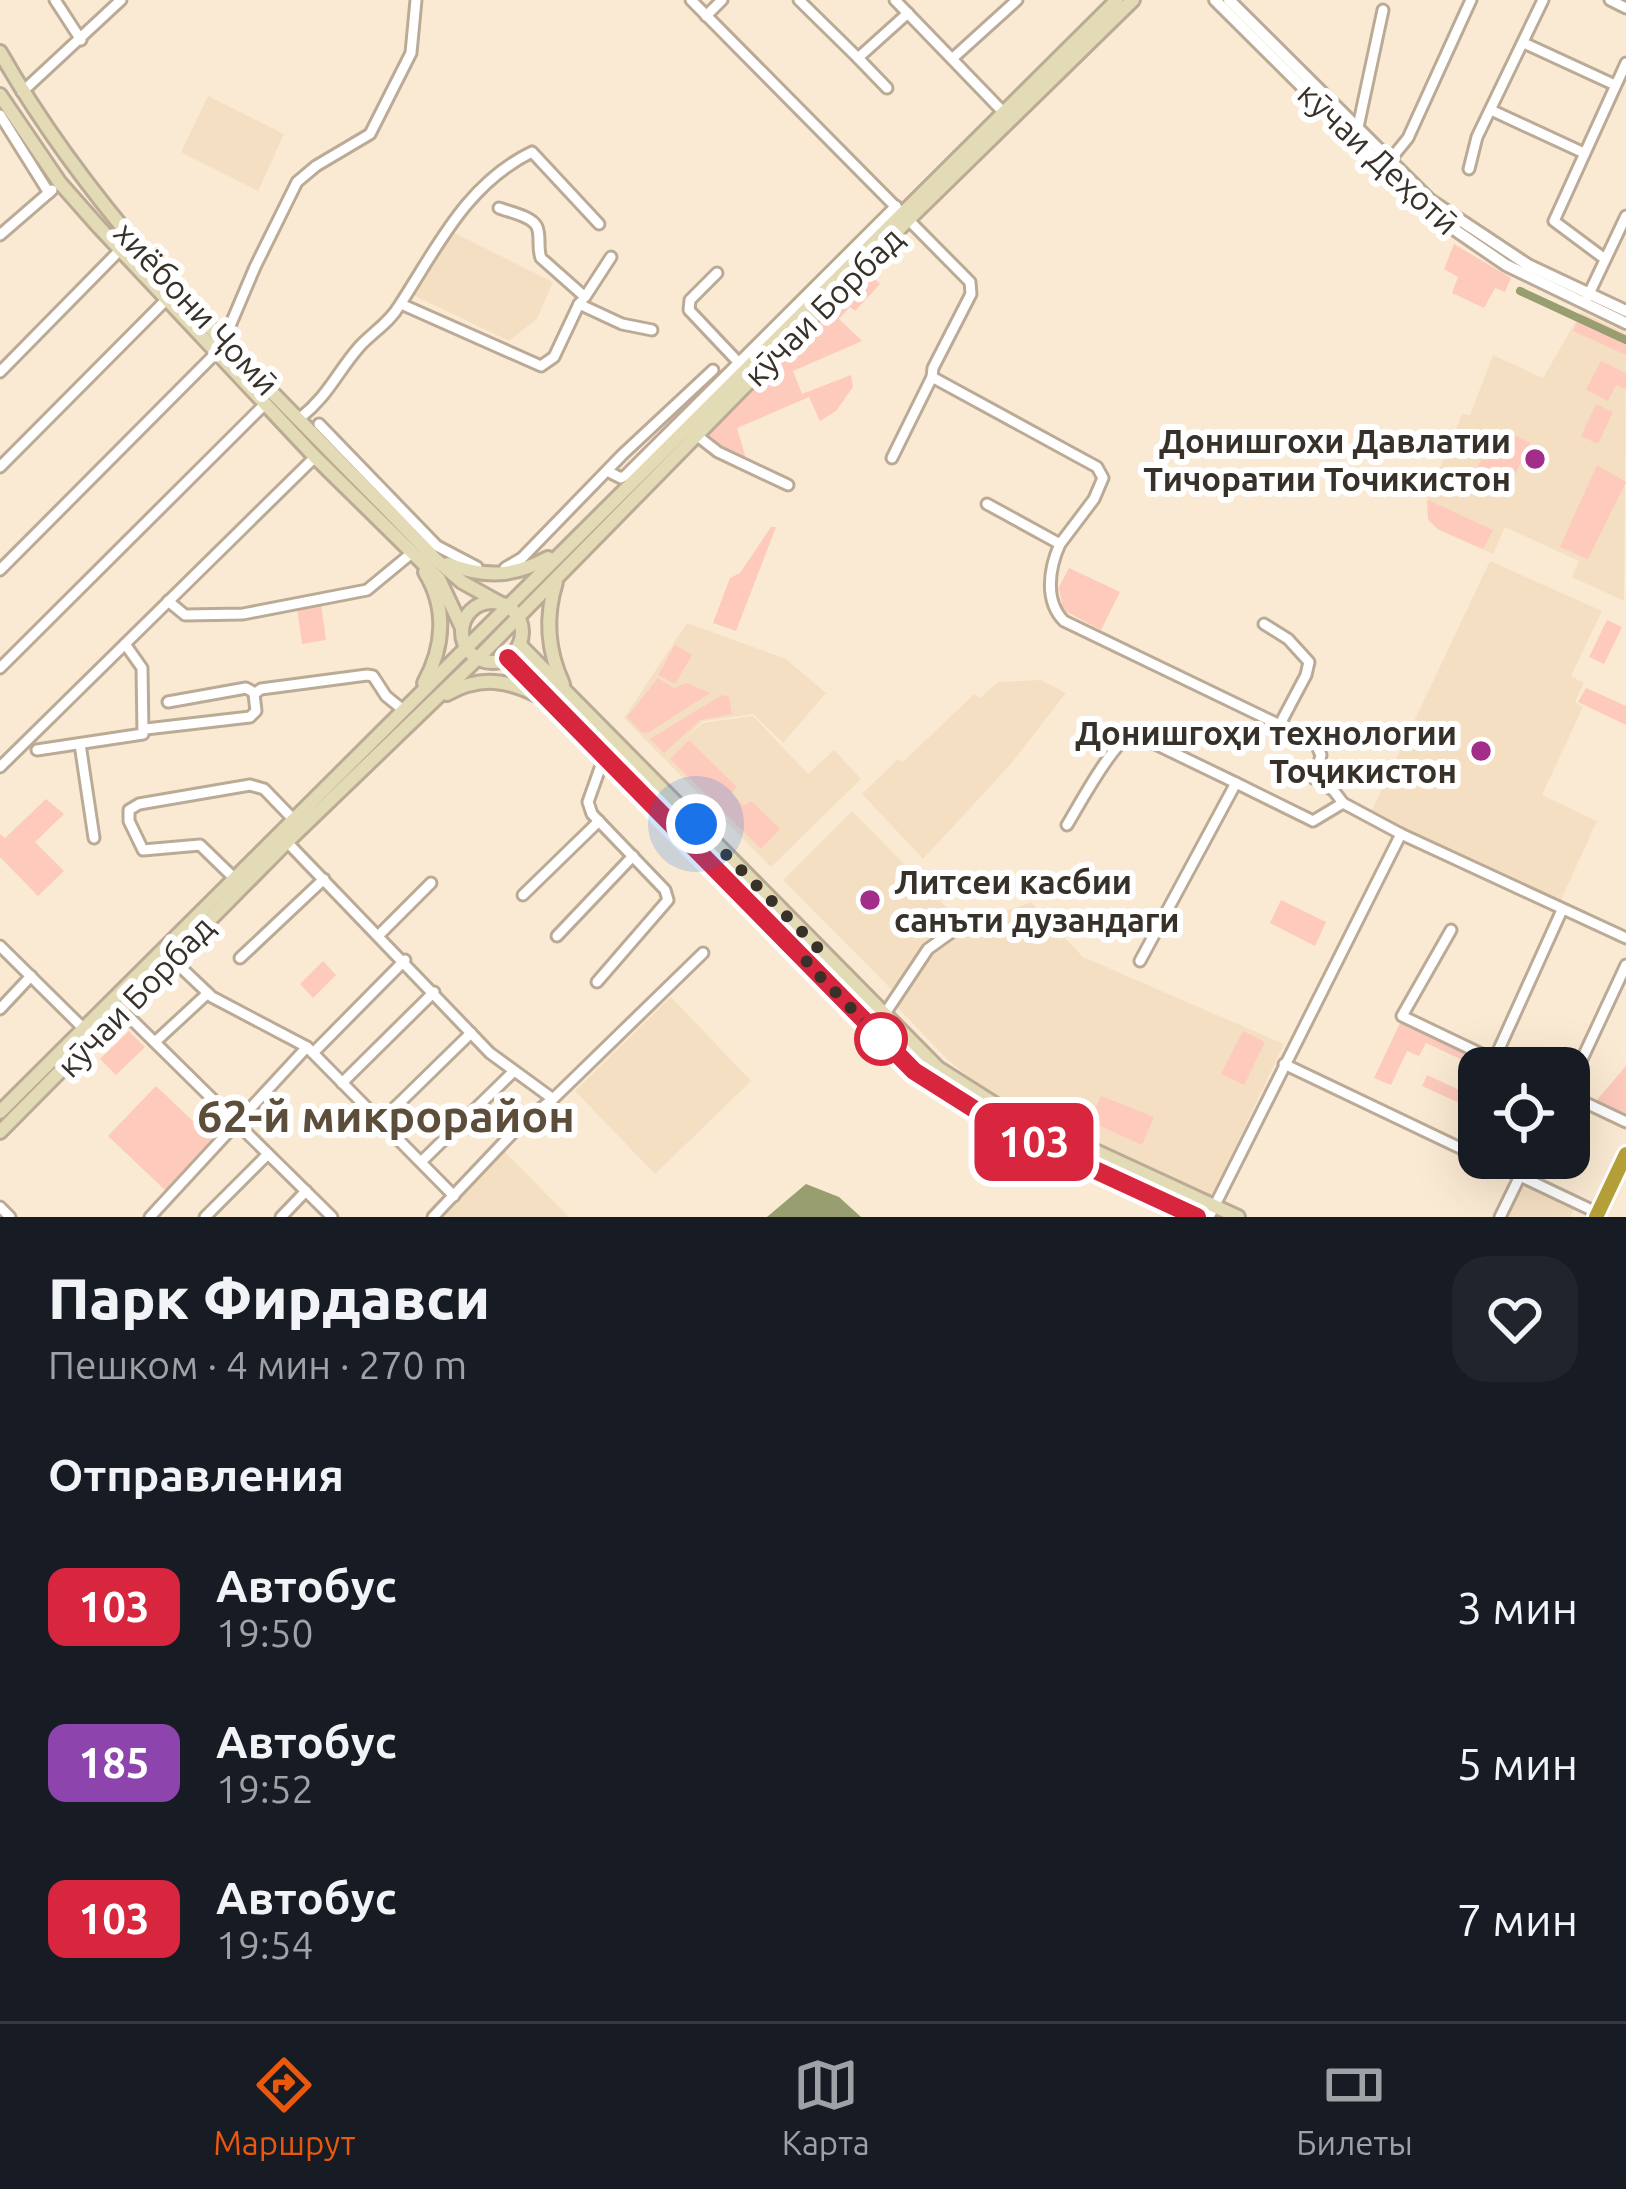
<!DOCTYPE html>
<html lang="ru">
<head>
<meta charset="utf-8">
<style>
  body { margin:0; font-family:Ubuntu,sans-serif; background:#20242c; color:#f1f3f6; height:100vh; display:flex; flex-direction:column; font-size:45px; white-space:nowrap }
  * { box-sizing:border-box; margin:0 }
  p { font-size:39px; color:#9ea1a6 }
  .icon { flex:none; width:66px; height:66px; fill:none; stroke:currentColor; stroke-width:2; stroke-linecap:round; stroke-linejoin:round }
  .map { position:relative; height:1217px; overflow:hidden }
  .side { display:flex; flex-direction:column; background:#171b24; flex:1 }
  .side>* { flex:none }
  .badge { padding:0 24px; border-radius:18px; font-size:42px; line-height:78px }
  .tools { position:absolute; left:1458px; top:1047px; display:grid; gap:24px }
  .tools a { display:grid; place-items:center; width:132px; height:132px; border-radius:24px; background:#171b24; box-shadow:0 12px 48px #0002; font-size:60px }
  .you { position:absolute; width:60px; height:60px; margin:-30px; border:9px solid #fff; border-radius:50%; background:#1a73e8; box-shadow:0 0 0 18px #1a73e833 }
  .map>.badge { position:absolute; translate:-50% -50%; box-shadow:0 0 0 6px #fff }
  h2 { padding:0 48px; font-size:45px; line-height:108px }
  .round { display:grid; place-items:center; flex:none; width:126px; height:126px; border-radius:36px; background:#20242c }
  .headline { display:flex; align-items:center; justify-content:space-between; height:204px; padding:0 48px }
  h1 { font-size:57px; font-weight:800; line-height:90px }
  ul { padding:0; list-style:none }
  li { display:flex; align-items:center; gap:36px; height:156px; padding:0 48px }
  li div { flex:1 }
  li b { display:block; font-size:45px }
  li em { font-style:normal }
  li .badge { min-width:132px; font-weight:700; text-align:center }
  .dock { display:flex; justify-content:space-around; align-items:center; height:168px; border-top:3px solid #363941; background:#171b24; font-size:33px; color:#9ea1a6 }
  .dock a { display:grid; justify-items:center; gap:6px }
  .dock .selected { color:#ea580c }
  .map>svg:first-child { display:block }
  .built { fill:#f5dfc2 }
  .green { fill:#fdcabc }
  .water { fill:#989e70 }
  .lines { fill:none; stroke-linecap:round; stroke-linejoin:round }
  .canal { stroke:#989e70; stroke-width:8 }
  .minor-casing { stroke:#bbab96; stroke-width:15 }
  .tertiary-casing { stroke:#bbab96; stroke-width:16 }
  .secondary-casing { stroke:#bbab96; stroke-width:18 }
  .trunk-casing { stroke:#fff; stroke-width:20 }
  .minor { stroke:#fff; stroke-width:9 }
  .tertiary { stroke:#fff; stroke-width:10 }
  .secondary { stroke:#e3dbb5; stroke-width:12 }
  .trunk { stroke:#b6a038; stroke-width:14 }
  .line-casing { stroke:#fff; stroke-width:27 }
  .line { stroke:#d7263d; stroke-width:18 }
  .walk { stroke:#383129; stroke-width:12; stroke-dasharray:0 21.6 }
  .poi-dot { fill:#a22e89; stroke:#fff; stroke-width:4.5 }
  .stop-dot { fill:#fff; stroke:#d7263d; stroke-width:6 }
  .labels { text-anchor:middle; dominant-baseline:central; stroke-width:12; stroke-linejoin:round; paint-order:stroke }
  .street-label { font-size:33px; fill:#383129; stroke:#fff }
  .poi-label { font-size:33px; font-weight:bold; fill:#383129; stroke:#fff; text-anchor:end }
  .district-label { font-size:45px; font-weight:bold; fill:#5c4e3b; stroke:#fff }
</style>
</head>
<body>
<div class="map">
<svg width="1626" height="1217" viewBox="0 0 1626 1217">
  <rect width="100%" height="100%" fill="#fbead3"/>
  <g class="built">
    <path d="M208,96L284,134L258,191L181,152Z"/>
    <path d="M453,232L553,282L537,319L509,341L413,295Z"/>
    <path d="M1581,312L1626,333L1624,601L1572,577L1579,561L1505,527L1493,554L1438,530L1428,520L1426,502L1462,414L1470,415L1493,355L1543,378Z"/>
    <path d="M1490,561L1602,611L1571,676L1584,683L1575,702L1583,707L1542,795L1597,821L1560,902L1371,812Z"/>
    <path d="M687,623L786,659L826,693L783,743L753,714L703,721L683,741L703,723L753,716L808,774L834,750L861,779L771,867L624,718Z"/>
    <path d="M1041,680L1066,693L1010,765L923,859L862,794L898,759L903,762L974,694L980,698L998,682Z"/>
    <path d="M852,811L958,919L914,960L894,992L783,880Z"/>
    <path d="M1031,902L1083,957L1284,1044L1212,1196L992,1096L948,1060L896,1006L924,958L958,929Z"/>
    <path d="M671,997L751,1081L655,1174L575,1091Z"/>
    <path d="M504,1151L569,1217H439Z"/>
    <path d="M1521,1180L1575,1207L1570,1217H1502Z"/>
  </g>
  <g class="green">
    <path d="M1454,244L1511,278L1505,292L1495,288L1484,308L1452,293L1458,277L1444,269Z"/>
    <path d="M869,273L880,284L855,311L850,307L839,319L862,341L793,371L802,394L851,375L853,387L836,411L820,421L809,397L737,428L747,462L707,436Z"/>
    <path d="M1581,314L1626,335V355L1573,331Z"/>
    <path d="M1601,361L1626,373V389L1616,385L1608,401L1586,390Z"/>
    <path d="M1596,404L1613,412L1598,444L1581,436Z"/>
    <path d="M1493,435L1510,442L1515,435L1530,443L1507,492L1473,477Z"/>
    <path d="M1597,465L1626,482L1588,559L1560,547Z"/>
    <path d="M1428,500L1493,530L1483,549L1438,529L1428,519Z"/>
    <path d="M771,527H776L736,631L713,623L730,578L740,573Z"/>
    <path d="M1069,568L1120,592L1101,630L1063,610L1059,587Z"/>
    <path d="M321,604L326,640L302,644L297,608Z"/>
    <path d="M1607,620L1622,627L1604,664L1589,657Z"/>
    <path d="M675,645L692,655L675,684L658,675Z"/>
    <path d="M658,678L674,688L687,683L710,693L648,733L641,732L627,717Z"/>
    <path d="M1586,688L1626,706V725L1578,702Z"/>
    <path d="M722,695L729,697L732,714L700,720L664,753L650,739Z"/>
    <path d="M689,740L737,787L731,793L744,806L751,801L780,829L761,849L670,759Z"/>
    <path d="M46,799L64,814L35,842L64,871L38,896L0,857V834L5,838Z"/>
    <path d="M1281,900L1326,922L1315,946L1270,923Z"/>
    <path d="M323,961L336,975L313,998L300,984Z"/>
    <path d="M1401,1021L1500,1068H1480L1426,1043L1419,1056L1407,1051L1391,1085L1374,1078Z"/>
    <path d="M129,1031L145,1047L116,1075L100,1059Z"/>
    <path d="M1243,1031L1265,1042L1244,1085L1221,1074Z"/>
    <path d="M1626,1066V1115L1596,1101Z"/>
    <path d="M1427,1075L1479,1099V1112L1422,1086Z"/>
    <path d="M156,1086L213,1140L165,1190L108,1136Z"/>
    <path d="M1101,1096L1154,1117L1142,1145L1089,1121Z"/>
  </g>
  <path class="water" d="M806,1184L839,1197L861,1217H767Z"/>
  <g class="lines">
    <path class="canal" d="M1520,291L1626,340"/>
    <defs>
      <g id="minor">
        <path d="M55,0L81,40"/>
        <path d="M691,0L970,282L971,294L933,368L932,377L1097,467L1103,478L1094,499L1060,544L987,504"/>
        <path d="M799,0L858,58L908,13"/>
        <path d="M895,0L1008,117"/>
        <path d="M1610,0L1626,8"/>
        <path d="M706,16L722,0"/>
        <path d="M1524,43L1615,85"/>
        <path d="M858,58L887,88"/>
        <path d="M953,58L1017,0"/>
        <path d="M22,92L121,0"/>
        <path d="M1491,110L1584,153"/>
        <path d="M0,115L49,193"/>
        <path d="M1358,127L1383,10"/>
        <path d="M1386,165L1408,138L1471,0"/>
        <path d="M1469,169L1477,137L1543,0"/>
        <path d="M499,208C509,212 532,216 537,227C541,236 537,248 541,258L585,297L611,257"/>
        <path d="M0,235L52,190"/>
        <path d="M1605,259L1554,221L1626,63"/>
        <path d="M717,273L690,300L689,310L741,365"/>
        <path d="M1587,298L1626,216"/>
        <path d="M582,301L579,304L622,324L652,330"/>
        <path d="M401,304L541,366L554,357L579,304"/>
        <path d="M224,340L255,267L297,182L316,166L370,134L411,53L416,0"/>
        <path d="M0,372L120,250"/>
        <path d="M300,418C329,395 337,372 360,346C372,333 390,322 399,306C437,248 466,184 532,152L599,224"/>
        <path d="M319,424L437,546L477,567"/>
        <path d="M695,434L718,452L788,485"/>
        <path d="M892,458L932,377"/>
        <path d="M0,467L166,300"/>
        <path d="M609,472L621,478L626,475L896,206"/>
        <path d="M1060,544C1049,568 1044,601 1064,621L1315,742L1321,755L1315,779L1334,791L1343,803"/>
        <path d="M505,568L522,558L623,454L713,370"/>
        <path d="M0,570L215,354"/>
        <path d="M168,601L185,615L243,614L367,590L413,552"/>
        <path d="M1264,624L1288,639L1309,662L1306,675L1279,726"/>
        <path d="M0,668L264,405"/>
        <path d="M168,702L246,688L255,693"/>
        <path d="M146,729L250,717L256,711L254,694L261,689L367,675L373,676L386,696L402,709"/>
        <path d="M80,744L94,838"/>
        <path d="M37,750L143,734L142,668L125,644"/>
        <path d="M0,767L315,457"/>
        <path d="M1067,825C1078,807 1112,744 1128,738C1136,736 1140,738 1147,740L1236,783"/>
        <path d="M287,842L490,1053L553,1099"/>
        <path d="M234,878L200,845L143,850L129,821V810L139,804L250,785L264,789L293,819"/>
        <path d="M523,895L599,821"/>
        <path d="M1451,930L1402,1016L1494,1060"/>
        <path d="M379,935L431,883"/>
        <path d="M557,936L633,856"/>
        <path d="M0,946L85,1030"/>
        <path d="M171,958L212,997L307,1047L454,1196"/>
        <path d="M240,958L324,879"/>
        <path d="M1140,961L1236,783L1313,821L1343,803L1401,834"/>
        <path d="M597,982L668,900L665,890L592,814L588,802L604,757"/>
        <path d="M0,1009L31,976"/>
        <path d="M121,1009L332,1217"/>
        <path d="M886,1012L928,949L967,921"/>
        <path d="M155,1042L208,993"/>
        <path d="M313,1053L405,960"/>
        <path d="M1284,1064L1479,1157"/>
        <path d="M1510,1068L1494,1060L1562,910"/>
        <path d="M342,1083L434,992"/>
        <path d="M1569,1087L1626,965"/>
        <path d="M1569,1095L1626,1122"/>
        <path d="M380,1122L471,1033"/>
        <path d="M1482,1158L1499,1166L1503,1158"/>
        <path d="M421,1162L513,1072"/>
        <path d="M1499,1166L1598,1213"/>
        <path d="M0,1207L10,1217"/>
        <path d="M150,1217L307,1047"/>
        <path d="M205,1217L268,1154"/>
        <path d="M281,1217L306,1191"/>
        <path d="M433,1217L524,1121L553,1099L703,953"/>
        <path d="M1209,1217L1401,834L1626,938"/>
        <path d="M1500,1217L1520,1176"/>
      </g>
      <g id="tertiary">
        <path d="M1215,0L1426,210L1506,265L1626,323"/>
        <path d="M1229,0L1430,200L1528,265L1626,311"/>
      </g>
      <g id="secondary">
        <path d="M0,52C110,246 282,398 434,558L462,582L498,602"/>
        <path d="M0,95L60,183L98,226L315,457L439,579L462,628"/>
        <path d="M448,564C485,578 513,577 548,558"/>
        <path d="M556,582C545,617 547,650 563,684"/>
        <circle cx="492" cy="632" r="30"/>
        <path d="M520,645L938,1068L998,1106L1238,1217"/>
        <path d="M508,658L914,1071L1003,1128L1198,1217"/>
        <path d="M424,683C444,647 447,608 425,572"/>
        <path d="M447,694C481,675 508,680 541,697"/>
        <path d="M0,1112L1117,0"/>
        <path d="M0,1132L287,842L477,659L906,222L1133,0"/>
      </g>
      <path id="trunk" d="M1596,1217L1626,1154"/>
    </defs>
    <use href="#minor" class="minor-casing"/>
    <use href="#tertiary" class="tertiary-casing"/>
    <use href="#secondary" class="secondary-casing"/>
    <use href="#trunk" class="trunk-casing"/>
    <use href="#minor" class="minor"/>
    <use href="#tertiary" class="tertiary"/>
    <use href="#secondary" class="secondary"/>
    <use href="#trunk" class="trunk"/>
  </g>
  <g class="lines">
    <defs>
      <path id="line" d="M508,658L914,1071L1004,1128L1197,1217"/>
    </defs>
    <use href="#line" class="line-casing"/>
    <use href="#line" class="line"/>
    <path class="walk" d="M696,824L820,950L806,962L881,1039"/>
  </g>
  <g class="poi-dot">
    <circle cx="1535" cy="459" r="12"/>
    <circle cx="1481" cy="751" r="12"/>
    <circle cx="870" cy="900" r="12"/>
  </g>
  <circle class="stop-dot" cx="881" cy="1039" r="24"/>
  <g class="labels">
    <g class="street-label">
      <text transform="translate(1379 158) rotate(43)">кӯчаи Деҳотӣ</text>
      <text transform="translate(823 306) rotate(-45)">кӯчаи Борбад</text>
      <text transform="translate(197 308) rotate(47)">хиёбони Ҷомӣ</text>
      <text transform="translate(135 996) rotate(-46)">кӯчаи Борбад</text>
    </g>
    <g class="poi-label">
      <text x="1511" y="440">Донишгохи Давлатии<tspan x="1511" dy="38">Тичоратии Точикистон</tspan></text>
      <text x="1457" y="732">Донишгоҳи технологии<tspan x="1457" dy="38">Тоҷикистон</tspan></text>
      <text x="894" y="881" text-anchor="start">Литсеи касбии<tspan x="894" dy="38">санъти дузандаги</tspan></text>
    </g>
    <g class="district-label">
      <text x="386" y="1115">62-й микрорайон</text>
    </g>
  </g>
</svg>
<div class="tools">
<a><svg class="icon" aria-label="locate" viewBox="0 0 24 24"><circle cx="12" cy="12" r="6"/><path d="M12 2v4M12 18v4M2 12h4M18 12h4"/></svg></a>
</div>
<div class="you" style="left:696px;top:824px"></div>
<b class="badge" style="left:1034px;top:1142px;background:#d7263d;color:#fff">103</b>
</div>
<section class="side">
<div class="headline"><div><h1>Парк Фирдавси</h1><p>Пешком · 4 мин · 270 m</p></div><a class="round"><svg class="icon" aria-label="heart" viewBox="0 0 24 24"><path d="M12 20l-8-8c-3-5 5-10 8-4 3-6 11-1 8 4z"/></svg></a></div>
<h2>Отправления</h2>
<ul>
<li><span class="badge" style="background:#d7263d;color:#fff">103</span><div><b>Автобус</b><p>19:50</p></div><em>3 мин</em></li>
<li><span class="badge" style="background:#8e44ad;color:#fff">185</span><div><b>Автобус</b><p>19:52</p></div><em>5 мин</em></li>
<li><span class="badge" style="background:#d7263d;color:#fff">103</span><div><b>Автобус</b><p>19:54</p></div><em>7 мин</em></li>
</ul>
</section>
<nav class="dock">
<a class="selected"><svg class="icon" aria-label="directions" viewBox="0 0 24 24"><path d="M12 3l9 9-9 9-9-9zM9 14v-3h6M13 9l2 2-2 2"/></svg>Маршрут</a>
<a><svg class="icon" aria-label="map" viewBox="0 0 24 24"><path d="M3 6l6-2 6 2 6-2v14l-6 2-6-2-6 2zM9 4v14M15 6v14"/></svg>Карта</a>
<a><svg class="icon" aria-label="tickets" viewBox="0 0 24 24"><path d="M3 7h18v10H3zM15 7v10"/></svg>Билеты</a>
</nav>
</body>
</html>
